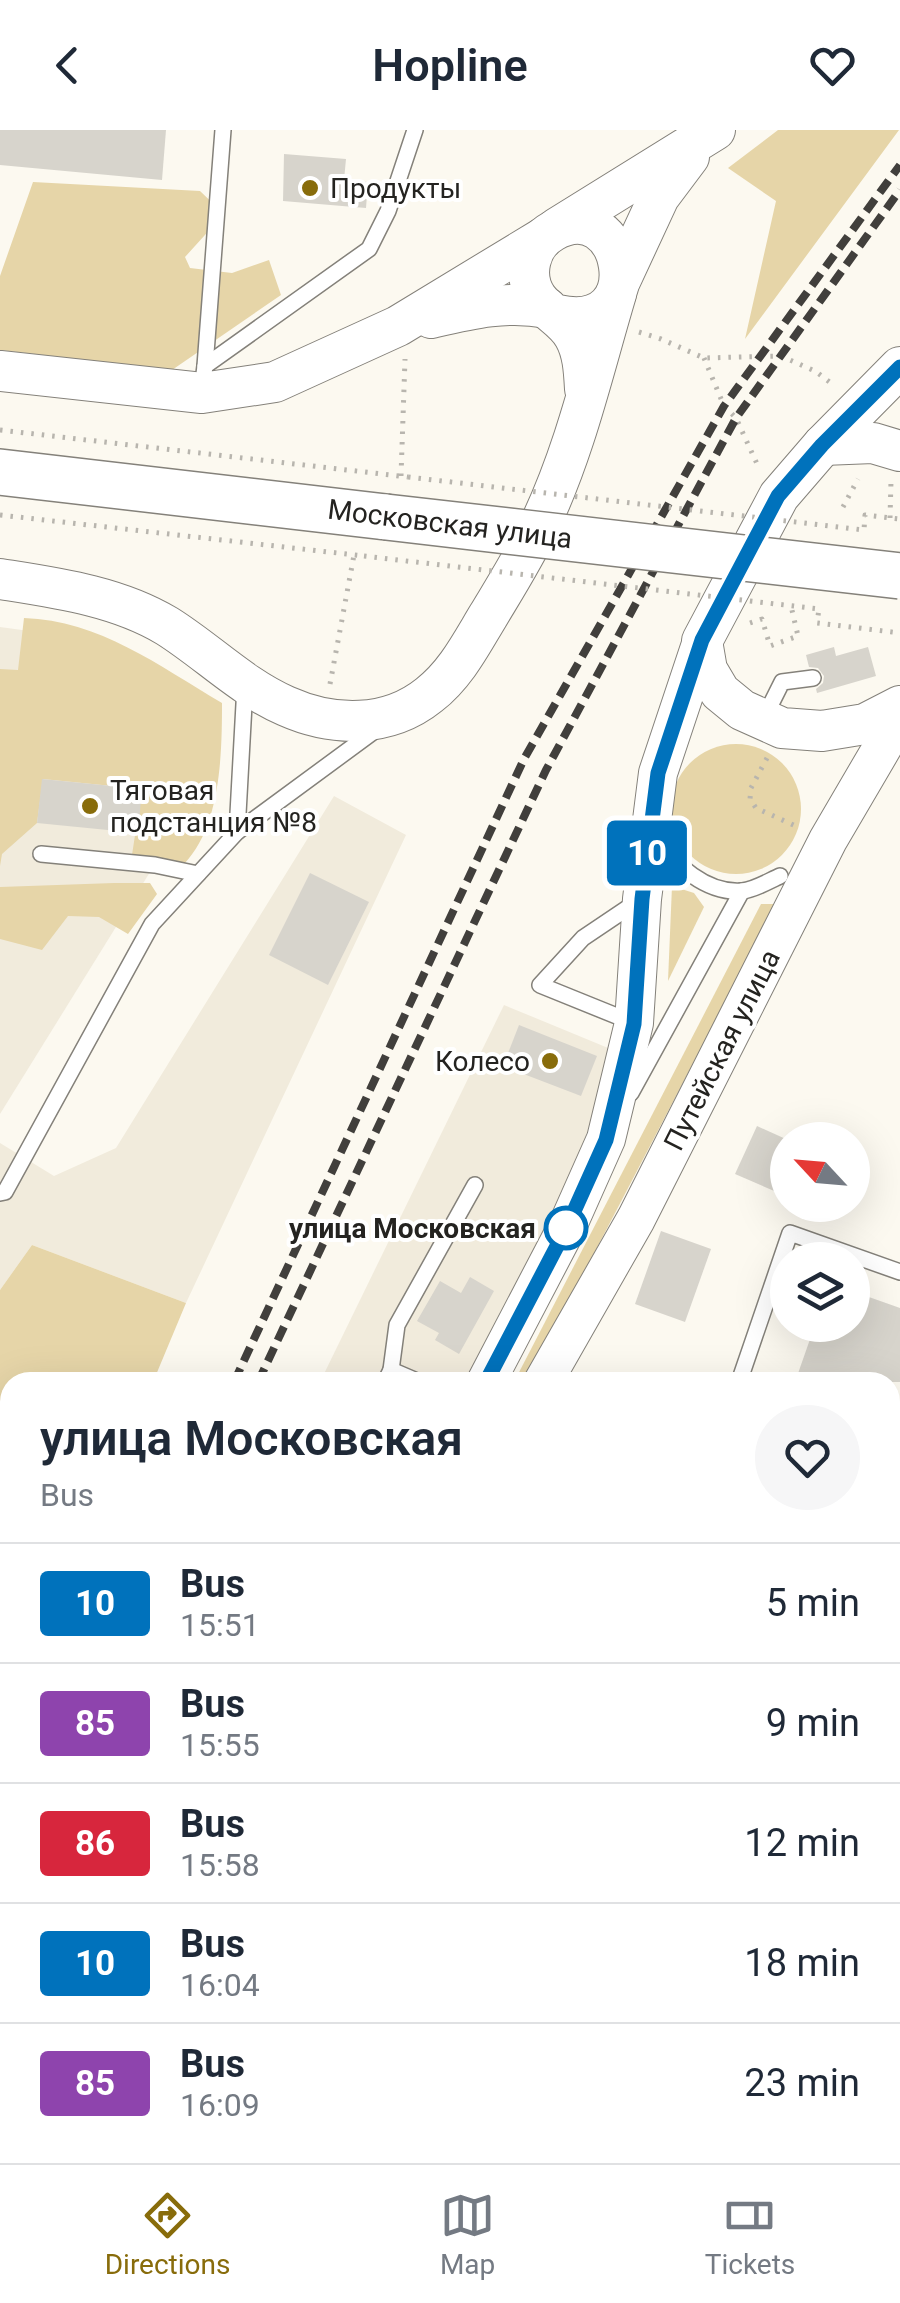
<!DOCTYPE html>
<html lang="en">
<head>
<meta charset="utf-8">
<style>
  body { margin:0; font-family:Roboto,sans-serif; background:#f6f6f7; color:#1f2937; height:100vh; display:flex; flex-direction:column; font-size:38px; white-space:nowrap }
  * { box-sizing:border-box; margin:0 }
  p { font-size:32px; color:#747a83 }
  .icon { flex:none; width:55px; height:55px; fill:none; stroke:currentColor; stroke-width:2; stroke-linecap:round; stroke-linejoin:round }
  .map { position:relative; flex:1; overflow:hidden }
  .drawer { position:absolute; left:0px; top:1242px; width:900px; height:792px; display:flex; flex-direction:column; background:#fff; border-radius:30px 30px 0 0; box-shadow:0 10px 40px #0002 }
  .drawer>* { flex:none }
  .badge { padding:0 20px; border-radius:8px; font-size:35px; line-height:65px }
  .needle { width:65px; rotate:296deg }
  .fabs { position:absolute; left:770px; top:992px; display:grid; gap:20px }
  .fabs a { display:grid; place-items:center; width:100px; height:100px; border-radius:50%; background:#fff; box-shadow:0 10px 40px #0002; font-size:50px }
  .map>.badge { position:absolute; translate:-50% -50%; box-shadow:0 0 0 5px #fff }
  .round { display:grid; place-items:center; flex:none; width:105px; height:105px; border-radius:52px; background:#f6f6f7 }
  .headline { display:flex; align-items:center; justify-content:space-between; height:170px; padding:0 40px }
  h1 { font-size:48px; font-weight:600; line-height:75px }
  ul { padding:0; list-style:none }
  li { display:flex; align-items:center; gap:30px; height:120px; padding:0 40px; border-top:2px solid #e0e1e3 }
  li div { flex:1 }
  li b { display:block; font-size:38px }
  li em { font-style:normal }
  li .badge { min-width:110px; font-weight:700; text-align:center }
  header { display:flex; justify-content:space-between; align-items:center; height:130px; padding:0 40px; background:#fff; font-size:45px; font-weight:600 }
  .tab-bar { display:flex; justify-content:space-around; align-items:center; height:140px; border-top:2px solid #e0e1e3; background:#fff; font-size:28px; color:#747a83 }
  .tab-bar a { display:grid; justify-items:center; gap:5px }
  .tab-bar .selected { color:#886c0b }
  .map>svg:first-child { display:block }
  .built { fill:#f1ebdc }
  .green { fill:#e6d5a8 }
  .building { fill:#d7d4cc }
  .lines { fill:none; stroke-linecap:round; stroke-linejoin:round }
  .service-casing { stroke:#84817a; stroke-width:18 }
  .minor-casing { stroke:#84817a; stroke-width:32 }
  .tertiary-casing { stroke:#84817a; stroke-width:40 }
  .secondary-casing { stroke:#84817a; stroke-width:42 }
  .primary-casing { stroke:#84817a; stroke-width:48 }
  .path { stroke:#b8b5ae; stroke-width:5; stroke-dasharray:2.5 8; stroke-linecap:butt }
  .service { stroke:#fff; stroke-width:15 }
  .minor { stroke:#fff; stroke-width:30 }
  .tertiary { stroke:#fff; stroke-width:38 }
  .secondary { stroke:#fff; stroke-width:40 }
  .primary { stroke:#fff; stroke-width:45 }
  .rail { stroke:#413f3c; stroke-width:8; stroke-dasharray:15 8; stroke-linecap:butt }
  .primary-bridge-casing { stroke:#84817a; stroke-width:48; stroke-linecap:butt }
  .path-bridge { stroke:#b8b5ae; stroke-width:5; stroke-dasharray:2.5 8; stroke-linecap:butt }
  .primary-bridge { stroke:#fff; stroke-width:45 }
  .line-casing { stroke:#fff; stroke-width:22 }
  .line { stroke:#0072bc; stroke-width:15 }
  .poi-dot { fill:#886c0b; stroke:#fff; stroke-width:4 }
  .stop-dot { fill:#fff; stroke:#0072bc; stroke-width:5 }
  .labels { text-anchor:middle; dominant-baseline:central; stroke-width:8; stroke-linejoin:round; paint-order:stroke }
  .poi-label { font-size:28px; fill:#242320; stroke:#fff; text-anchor:start }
  .street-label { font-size:28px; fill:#242320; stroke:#fff }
  .stop-label { font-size:28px; font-weight:bold; fill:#242320; stroke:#fff; text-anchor:end }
</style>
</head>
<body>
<header><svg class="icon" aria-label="back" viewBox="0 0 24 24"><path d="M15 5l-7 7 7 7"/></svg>Hopline<svg class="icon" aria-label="heart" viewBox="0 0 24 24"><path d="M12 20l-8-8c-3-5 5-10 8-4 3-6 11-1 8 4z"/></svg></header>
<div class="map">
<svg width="900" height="2033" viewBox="0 0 900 2033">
  <rect width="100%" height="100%" fill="#fcf9f0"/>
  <g class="built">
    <path d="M0,497L73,507L173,705L0,984Z"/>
    <path d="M334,666L406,705L186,1173L32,1115L0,1160V1013L54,1046L116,1018Z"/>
    <path d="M504,875L613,920L577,1034L467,1252H320Z"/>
  </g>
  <g class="green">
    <path d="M778,0H899L745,209L776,71L728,38Z"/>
    <path d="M33,52L200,61L224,84L185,127L190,138L232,143L269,130L281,165L172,240L0,220V146Z"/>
    <path d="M24,488C99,490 159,536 222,573C222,623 221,696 184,734L132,725L142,659L43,649L37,693L2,724L0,736V539L18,540Z"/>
    <circle cx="736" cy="679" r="65"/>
    <path d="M114,753H150L157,764L128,804L99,787L68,786L42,820L0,809V757Z"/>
    <path d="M672,756L694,763L704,777L668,851Z"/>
    <path d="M761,774H776L527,1252H514Z"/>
    <path d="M32,1115L186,1173L153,1252H10V1582L0,1598V1160Z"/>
    <path d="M10,1795V1894L0,1902V1814Z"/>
    <path d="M29,2025H186L191,2033H22Z"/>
  </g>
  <g class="building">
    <path d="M0,0H166L162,50L0,35Z"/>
    <path d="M284,24L346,29L344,50L368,52L366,78L283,71Z"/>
    <path d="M834,517L836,526L868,517L876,546L817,563L816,559L823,553L824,546L818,538L809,537L806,525Z"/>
    <path d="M42,649L142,659L138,703L37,693Z"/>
    <path d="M310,743L369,772L328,855L269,825Z"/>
    <path d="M519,895L597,926L581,966L503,936Z"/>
    <path d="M757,996L788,1010V1067L735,1044Z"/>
    <path d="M661,1101L711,1119L685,1192L635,1174Z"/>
    <path d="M470,1147L494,1161L459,1224L435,1210L439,1203L417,1191L440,1151L461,1163Z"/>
    <path d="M852,1161L900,1178V1252H795L815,1195H852Z"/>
  </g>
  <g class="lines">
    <defs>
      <g id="service">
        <path d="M205,236L223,0"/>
        <path d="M202,259L205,236L369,119L388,81L415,0"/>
        <path d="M764,588L782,552L813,548"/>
        <path d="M237,702L245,556"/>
        <path d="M653,708C676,733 704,764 742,761C754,760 769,751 780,746"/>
        <path d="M41,724L155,735L198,744"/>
        <path d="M634,893L540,855L583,808L638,771"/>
        <path d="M631,963L742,761"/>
        <path d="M0,1063L5,1062L152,794L237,702L377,599"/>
        <path d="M391,1240L397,1195L475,1055"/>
        <path d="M385,1252L391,1240L419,1252"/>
        <path d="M739,1252L790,1103L900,1142"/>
        <path d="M890,1478L900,1482"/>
      </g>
      <g id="minor">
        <path d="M482,2025L495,2033"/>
        <path d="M258,2033L261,2025"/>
      </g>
      <g id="tertiary">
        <path d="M486,1252L566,1099L606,1009L634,893L642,769L658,643L702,511"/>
        <path d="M543,1252L636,1089L828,710L900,587"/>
        <path d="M0,1972L10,1959"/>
      </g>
      <g id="secondary">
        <path d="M557,98L715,0"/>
        <path d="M620,151L659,67L689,27"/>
        <path d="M558,185C655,206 625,60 553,101C529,114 522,146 537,168C548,183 564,189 574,206C583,222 584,240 585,259"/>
        <path d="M431,188C470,179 507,170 547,178"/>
        <path d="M900,237L823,315L779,366L702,511L707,540L720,562L742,580L782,598L822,601L865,594L900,576"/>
        <path d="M0,241L202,263L275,252L398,196L543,108"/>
        <path d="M823,315L873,313L900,321"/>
        <path d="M0,449C57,458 117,466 167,496C207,521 242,557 286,576C333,597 388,598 429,565C456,544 471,514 488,486C506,456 525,426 540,394C575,321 593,241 616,164"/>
      </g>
      <path id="primary" d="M0,342L386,387"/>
    </defs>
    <use href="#service" class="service-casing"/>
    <use href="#minor" class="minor-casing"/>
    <use href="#tertiary" class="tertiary-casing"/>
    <use href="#secondary" class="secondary-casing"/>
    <use href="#primary" class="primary-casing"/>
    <g class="path">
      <path d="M639,202L661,209L704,228L781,226L815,241L835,256"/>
      <path d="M704,228L724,276L736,288L758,336"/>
      <path d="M0,300L408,347"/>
      <path d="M401,346L405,229"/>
      <path d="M843,377L858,349"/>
      <path d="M0,385L364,426"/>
      <path d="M890,388L891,351"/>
      <path d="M750,493L762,489L770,516L798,506L791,476"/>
      <path d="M330,554L354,425"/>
      <path d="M767,628L751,658L750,669L756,678L800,698"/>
      <path d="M0,2032L10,2020"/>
    </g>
    <use href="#service" class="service"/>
    <use href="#minor" class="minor"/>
    <use href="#tertiary" class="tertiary"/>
    <use href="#secondary" class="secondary"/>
    <use href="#primary" class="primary"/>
    <g class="rail">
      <path d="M234,1252L524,629L724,276L900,35"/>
      <path d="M258,1252L546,640L736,288L900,60"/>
      <path d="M0,1697L10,1679"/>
      <path d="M0,1736L10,1719"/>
    </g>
    <defs>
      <path id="primary-bridge" d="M386,387L900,446"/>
    </defs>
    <use href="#primary-bridge" class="primary-bridge-casing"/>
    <g class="path-bridge">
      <path d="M408,347L864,400L865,385L900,389"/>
      <path d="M364,426L819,479L817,493L900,503"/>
    </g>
    <use href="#primary-bridge" class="primary-bridge"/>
  </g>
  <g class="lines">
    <defs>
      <path id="line" d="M486,1252L566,1099L606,1010L634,894L642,769L658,643L702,510L778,366L822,315L900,237"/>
    </defs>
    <use href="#line" class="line-casing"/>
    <use href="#line" class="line"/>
  </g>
  <g class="poi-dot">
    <circle cx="310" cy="58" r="10"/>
    <circle cx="90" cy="676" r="10"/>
    <circle cx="550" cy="931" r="10"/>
  </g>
  <circle class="stop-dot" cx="566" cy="1098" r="20"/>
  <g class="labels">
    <g class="poi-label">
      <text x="330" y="58">Продукты</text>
      <text x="110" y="660">Тяговая<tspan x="110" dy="32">подстанция №8</tspan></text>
      <text x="530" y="931" text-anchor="end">Колесо</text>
    </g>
    <g class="street-label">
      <text transform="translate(450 394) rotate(7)">Московская улица</text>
      <text transform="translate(722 920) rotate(-63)">Путейская улица</text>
    </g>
    <g class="stop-label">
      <text x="536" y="1098">улица Московская</text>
    </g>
  </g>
</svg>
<div class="fabs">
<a><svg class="needle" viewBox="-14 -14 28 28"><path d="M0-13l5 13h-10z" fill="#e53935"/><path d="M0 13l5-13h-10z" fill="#747a83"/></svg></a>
<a><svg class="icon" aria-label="layers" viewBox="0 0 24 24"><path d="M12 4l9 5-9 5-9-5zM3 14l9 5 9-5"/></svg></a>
</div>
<b class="badge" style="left:647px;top:723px;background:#0072bc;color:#fff">10</b>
<section class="drawer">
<div class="headline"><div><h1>улица Московская</h1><p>Bus</p></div><a class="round"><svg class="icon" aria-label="heart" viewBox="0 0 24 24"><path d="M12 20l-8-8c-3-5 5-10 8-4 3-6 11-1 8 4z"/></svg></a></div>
<ul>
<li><span class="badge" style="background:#0072bc;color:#fff">10</span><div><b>Bus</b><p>15:51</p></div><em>5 min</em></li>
<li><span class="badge" style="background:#8e44ad;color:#fff">85</span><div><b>Bus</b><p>15:55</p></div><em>9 min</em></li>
<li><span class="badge" style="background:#d7263d;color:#fff">86</span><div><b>Bus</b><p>15:58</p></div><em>12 min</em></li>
<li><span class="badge" style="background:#0072bc;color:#fff">10</span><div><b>Bus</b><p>16:04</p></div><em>18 min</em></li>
<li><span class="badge" style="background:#8e44ad;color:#fff">85</span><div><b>Bus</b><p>16:09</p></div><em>23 min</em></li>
</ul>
</section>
</div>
<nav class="tab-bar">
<a class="selected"><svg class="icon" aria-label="directions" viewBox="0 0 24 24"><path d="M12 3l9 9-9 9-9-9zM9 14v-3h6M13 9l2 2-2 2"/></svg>Directions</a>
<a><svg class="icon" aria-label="map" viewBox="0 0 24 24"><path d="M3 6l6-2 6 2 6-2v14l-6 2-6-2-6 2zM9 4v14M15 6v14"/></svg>Map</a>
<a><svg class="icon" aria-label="tickets" viewBox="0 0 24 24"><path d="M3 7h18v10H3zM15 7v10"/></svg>Tickets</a>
</nav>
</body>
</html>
